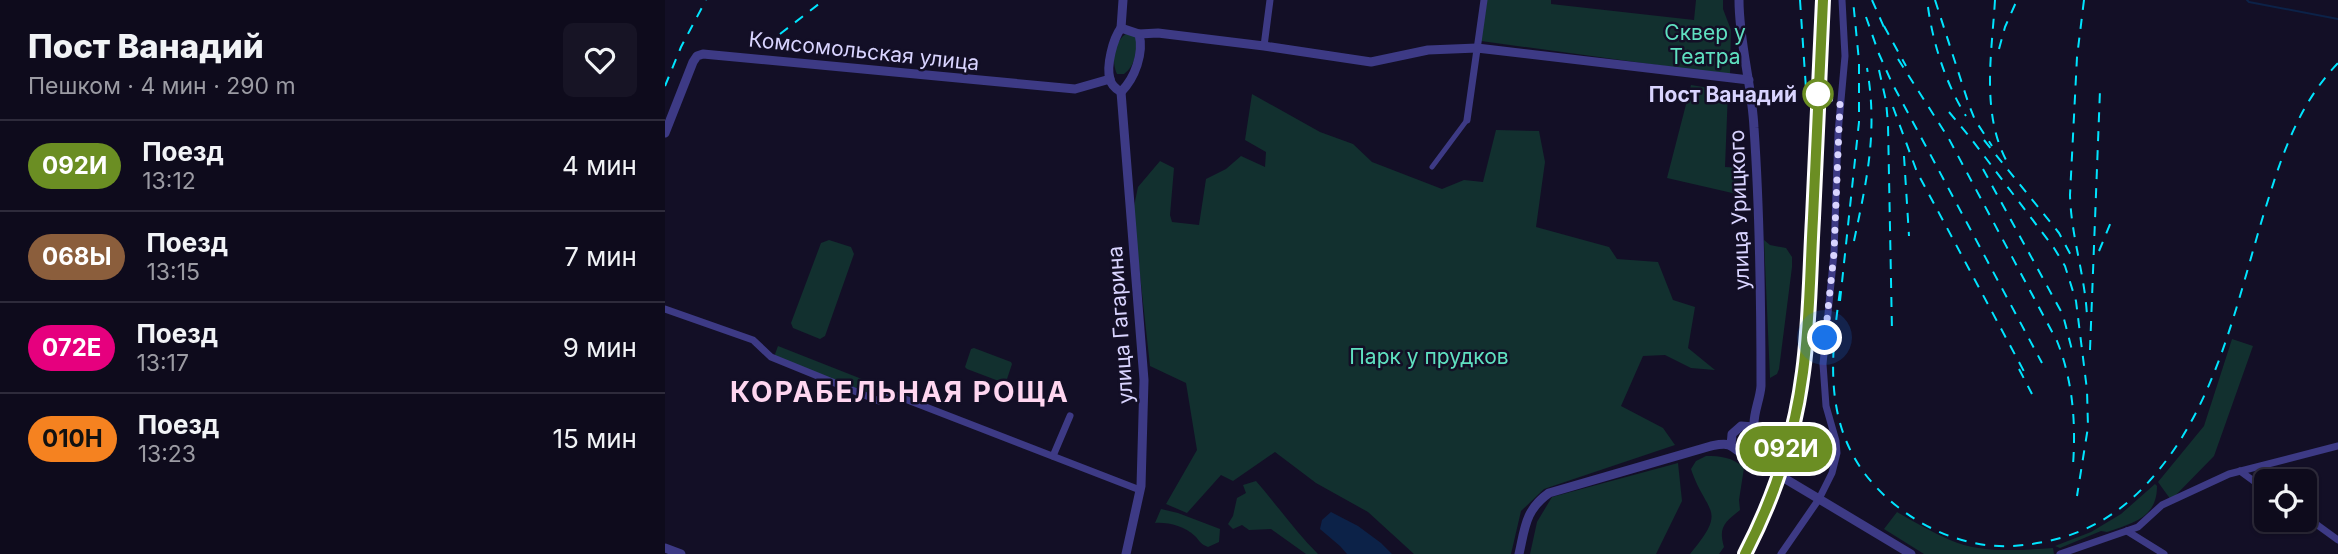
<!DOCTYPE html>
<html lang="ru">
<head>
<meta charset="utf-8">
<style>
  body { margin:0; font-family:Inter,sans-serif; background:#171425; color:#f1f3f6; height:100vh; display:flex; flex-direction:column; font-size:26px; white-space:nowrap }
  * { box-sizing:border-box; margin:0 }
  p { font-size:23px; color:#9b9ba3 }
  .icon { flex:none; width:38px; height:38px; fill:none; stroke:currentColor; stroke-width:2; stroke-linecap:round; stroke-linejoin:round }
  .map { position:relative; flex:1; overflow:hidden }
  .side { display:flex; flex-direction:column; background:#0e0b1c; width:665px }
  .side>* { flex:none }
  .badge { padding:0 14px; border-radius:23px; font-size:24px; line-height:46px }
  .fabs { position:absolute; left:1589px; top:469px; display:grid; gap:14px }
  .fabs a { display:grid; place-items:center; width:63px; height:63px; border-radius:10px; background:#0e0b1c; box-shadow:0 2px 5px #0004,0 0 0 2px #2e2b3b; font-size:35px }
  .you { position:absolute; width:35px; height:35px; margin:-18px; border:5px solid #fff; border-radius:50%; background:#1a73e8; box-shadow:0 0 0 10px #1a73e833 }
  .map>.badge { position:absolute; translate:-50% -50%; box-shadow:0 0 0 4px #fff }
  .round { display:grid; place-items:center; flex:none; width:74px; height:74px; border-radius:10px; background:#171425 }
  .overview { display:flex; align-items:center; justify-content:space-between; height:119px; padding:0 28px }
  h1 { font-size:33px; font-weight:800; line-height:52px }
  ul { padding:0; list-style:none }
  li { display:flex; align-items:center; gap:21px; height:91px; padding:0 28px; border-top:2px solid #2e2b3b }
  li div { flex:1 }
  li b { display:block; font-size:26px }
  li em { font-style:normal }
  li .badge { min-width:77px; font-weight:700; text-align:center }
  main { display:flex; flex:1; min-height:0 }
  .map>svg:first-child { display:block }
  .green { fill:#12302f }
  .water { fill:#0c2248 }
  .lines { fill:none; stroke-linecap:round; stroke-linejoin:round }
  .stream { stroke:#0c2248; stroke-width:2 }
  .pedestrian { stroke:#3d3a85; stroke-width:5 }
  .minor { stroke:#3d3a85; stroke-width:7 }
  .tertiary { stroke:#3d3a85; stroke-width:9 }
  .rail { stroke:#00e5ff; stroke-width:2; stroke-dasharray:10 9; stroke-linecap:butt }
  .line-casing { stroke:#fff; stroke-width:16 }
  .line { stroke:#6b8e23; stroke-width:10 }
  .walk { stroke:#d9d4ff; stroke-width:7; stroke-dasharray:0 12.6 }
  .stop-dot { fill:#fff; stroke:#6b8e23; stroke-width:3.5 }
  .labels { text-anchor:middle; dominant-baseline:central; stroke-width:5; stroke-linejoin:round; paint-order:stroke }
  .park-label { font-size:21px; fill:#5fe0c0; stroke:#130f26 }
  .street-label { font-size:21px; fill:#d9d4ff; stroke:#130f26 }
  .stop-label { font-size:21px; font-weight:bold; fill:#d9d4ff; stroke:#130f26; text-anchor:end }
  .district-label { font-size:28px; font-weight:bold; letter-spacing:2px; fill:#ffd6f0; stroke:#130f26 }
</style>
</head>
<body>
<main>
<section class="side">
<div class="overview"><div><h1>Пост Ванадий</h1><p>Пешком · 4 мин · 290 m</p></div><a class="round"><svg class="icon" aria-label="heart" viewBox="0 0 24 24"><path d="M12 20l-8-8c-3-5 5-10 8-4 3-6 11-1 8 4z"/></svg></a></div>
<ul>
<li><span class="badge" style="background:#6b8e23;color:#fff">092И</span><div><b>Поезд</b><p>13:12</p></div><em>4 мин</em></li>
<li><span class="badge" style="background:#8b5e3c;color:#fff">068Ы</span><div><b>Поезд</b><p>13:15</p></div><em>7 мин</em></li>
<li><span class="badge" style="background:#e6007e;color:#fff">072Е</span><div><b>Поезд</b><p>13:17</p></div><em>9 мин</em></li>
<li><span class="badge" style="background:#f58220;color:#111">010Н</span><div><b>Поезд</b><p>13:23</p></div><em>15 мин</em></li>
</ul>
</section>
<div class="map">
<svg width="1673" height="554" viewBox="0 0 1673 554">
  <rect width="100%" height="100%" fill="#130f26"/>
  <g class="green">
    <path d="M822,0H886V4L1029,20L1031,0H1058V9L1066,30L1065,75L816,41Z"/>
    <path d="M462,33L473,37C471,52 471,65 459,74H452C446,61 449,41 462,33Z"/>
    <path d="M1026,85L1063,91L1060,167L1079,168L1076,195L1002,178Z"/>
    <path d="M587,94L655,132L688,144L707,162L777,189L799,180L818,182L831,130L874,131L880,162L871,227L944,247L952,259L993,262L1008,300L1030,307L1023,348L1050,370L1026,368L1000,355L978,356L956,406L998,428L1010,445L879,489L856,511L846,554H749L703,512L651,483L610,452L568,481L556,475L522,513L501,504L532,450L521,383L485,366L468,211L473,187L495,161L509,168L505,215L507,222L534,225L541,179L561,169L576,156L600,167L601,152L580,140Z"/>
    <path d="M164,240L186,247L189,254L160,336L155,339L128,328L126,323L156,243Z"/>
    <path d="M1099,240L1105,245L1121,248L1127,257V267L1114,369L1112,374L1105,378Z"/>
    <path d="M1567,339L1588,346L1549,456L1506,500L1493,482L1539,426Z"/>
    <path d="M113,346L212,385L208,395L109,357Z"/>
    <path d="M309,348L346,362L347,364L341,382L339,383L302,369L300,367L306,349Z"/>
    <path d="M1041,456C1056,456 1067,457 1079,468L1074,500L1075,510C1060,522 1053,527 1059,547L1054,554H1025C1064,508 1041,514 1026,469L1031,461Z"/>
    <path d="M1013,463L1017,501L991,554H865L872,522L887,497Z"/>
    <path d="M591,481C612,505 630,531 653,554H641L606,529L584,530L577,525L568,529L563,524L568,516L572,498L581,493L578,485Z"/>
    <path d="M1490,484L1492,486C1492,518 1468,523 1442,532L1436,531L1395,548L1390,546L1426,532L1456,514Z"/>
    <path d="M496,509L513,513L555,529L554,542L543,547C535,544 535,541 530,536C519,526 503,522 490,523Z"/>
    <path d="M1232,512C1249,522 1267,532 1285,540C1317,554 1355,550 1388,548L1389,554H1259L1219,529Z"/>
  </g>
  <path class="water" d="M666,512L693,526L716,543L727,554H682L675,546L655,529L657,520Z"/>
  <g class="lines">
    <path class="stream" d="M1582,0L1584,2L1673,19"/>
    <path class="pedestrian" d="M767,167L802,120"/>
    <g class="minor">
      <path d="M599,46L605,0"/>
      <path d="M802,120L819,0"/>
      <path d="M0,309L88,340L106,357L214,401L222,392L475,490"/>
      <path d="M388,456L405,416"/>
      <path d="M1575,471L1601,490"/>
      <path d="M1640,516L1673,540"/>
      <path d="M1462,531L1499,554"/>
      <path d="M1116,554L1154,499L1167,473L1172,453L1171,441L1161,406L1158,364L1169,253L1173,133L1180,56L1177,0"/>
      <path d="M1395,554L1473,527L1497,505L1564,474L1673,446"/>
    </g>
    <g class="tertiary">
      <path d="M1074,0C1074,43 1087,85 1089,128C1095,214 1096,300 1096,386C1095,400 1088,413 1089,427"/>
      <path d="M456,28L474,34C479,53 470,78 456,92C451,89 446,85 445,79C441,66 448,39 456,28Z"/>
      <path d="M456,28L458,0"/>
      <path d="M474,34L493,33L599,46L706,62L763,50L812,48L1084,80"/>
      <path d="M456,92L479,380L476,486L461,554"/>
      <path d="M0,133L28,62L32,56L38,54L410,89L445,79"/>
      <path d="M1085,453L1109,472L1246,554"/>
      <path d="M0,548L16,554"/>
      <path d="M854,554C860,528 860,510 884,493L1046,446C1051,445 1059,443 1064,445C1076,450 1079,464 1093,446L1092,431L1089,427L1076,426L1067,434L1066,446"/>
    </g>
    <g class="rail">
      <path d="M1135,0L1141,89"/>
      <path d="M1207,0L1222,34"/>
      <path d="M1270,0L1304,105L1310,120L1327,146"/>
      <path d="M1330,0C1327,52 1316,111 1341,160"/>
      <path d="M1419,0L1412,57L1405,195C1406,236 1420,275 1422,316"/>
      <path d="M1263,7C1268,44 1281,84 1301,116"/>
      <path d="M1201,17L1214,54L1227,83L1377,363"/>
      <path d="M1219,26L1241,66"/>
      <path d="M115,34L159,0"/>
      <path d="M1334,49L1340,27L1352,0"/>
      <path d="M1233,59L1284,139L1392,341C1408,381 1411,423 1408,465"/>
      <path d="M1214,70L1221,101L1223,124L1227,332"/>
      <path d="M0,86L16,47L41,0"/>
      <path d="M1228,107L1252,172L1362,377"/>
      <path d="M1284,112L1304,136L1389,248L1400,266L1411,301L1422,390L1423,427L1412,496"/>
      <path d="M1319,140L1394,233L1409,261"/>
      <path d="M1239,156L1244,236"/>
      <path d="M1318,169L1398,315L1408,354"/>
      <path d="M1189,241C1202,179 1213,132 1202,68"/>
      <path d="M1434,251L1446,222"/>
      <path d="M1175,291C1166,355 1159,419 1200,474C1234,518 1291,549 1347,546C1409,542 1454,519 1493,471C1553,398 1572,302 1599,213C1616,158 1632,106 1673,63"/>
      <path d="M1175,301L1194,122V61L1188,0"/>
      <path d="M1425,350L1435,90"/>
      <path d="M1354,369L1367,394"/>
      <path d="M1075,554L1096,508L1114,458L1133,376L1140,293L1153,0"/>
    </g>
  </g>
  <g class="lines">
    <defs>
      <path id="line" d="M1080,554C1109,498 1130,435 1138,372C1145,321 1145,270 1148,218C1151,145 1155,73 1158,0"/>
    </defs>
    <use href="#line" class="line-casing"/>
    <use href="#line" class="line"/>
    <path class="walk" d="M1153,94L1175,103L1169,253L1160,338"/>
  </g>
  <circle class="stop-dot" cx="1153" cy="94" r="14"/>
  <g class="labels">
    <g class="park-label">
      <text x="1040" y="32">Сквер у<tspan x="1040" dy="24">Театра</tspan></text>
      <text x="764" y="356">Парк у прудков</text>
    </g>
    <g class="street-label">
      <text transform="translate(199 51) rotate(6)">Комсомольская улица</text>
      <text transform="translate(1074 210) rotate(-92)">улица Урицкого</text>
      <text transform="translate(455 325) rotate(-94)">улица Гагарина</text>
    </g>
    <g class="stop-label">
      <text x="1132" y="94">Пост Ванадий</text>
    </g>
    <g class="district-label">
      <text x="235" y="392">КОРАБЕЛЬНАЯ РОЩА</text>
    </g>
  </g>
</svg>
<div class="fabs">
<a><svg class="icon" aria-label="locate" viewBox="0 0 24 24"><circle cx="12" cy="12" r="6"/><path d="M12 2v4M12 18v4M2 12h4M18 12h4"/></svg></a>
</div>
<div class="you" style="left:1160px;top:338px"></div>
<b class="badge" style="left:1121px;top:449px;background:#6b8e23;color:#fff">092И</b>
</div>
</main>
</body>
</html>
